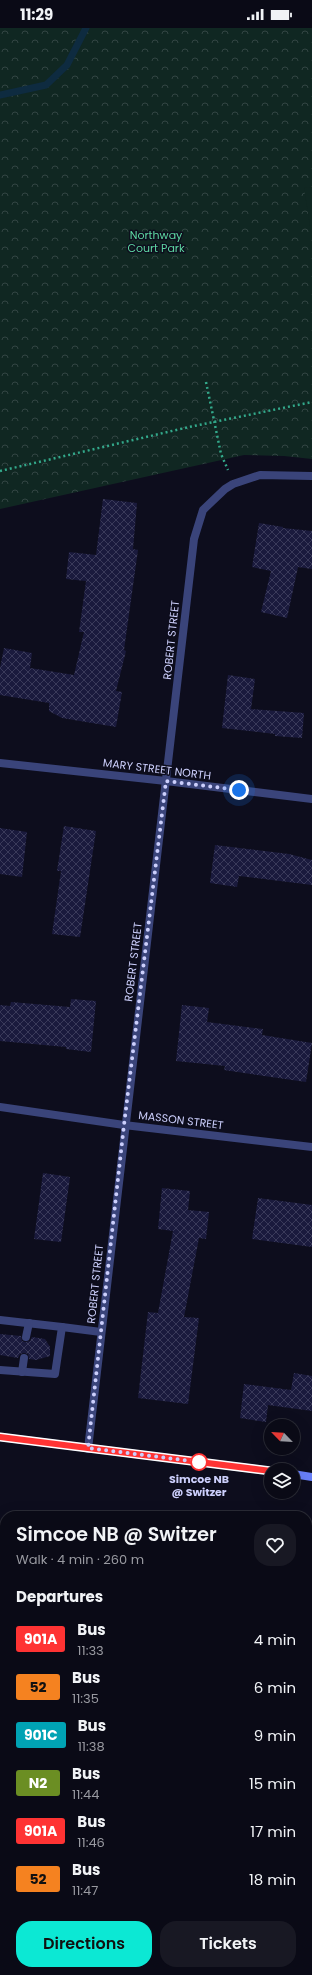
<!DOCTYPE html>
<html lang="en">
<head>
<meta charset="utf-8">
<style>
  body { margin:0; font-family:Poppins,sans-serif; background:#181823; color:#f1f3f6; height:100vh; display:flex; flex-direction:column; font-size:15px; white-space:nowrap }
  * { box-sizing:border-box; margin:0 }
  p { font-size:13px; color:#999aa1 }
  .icon { flex:none; width:22px; height:22px; fill:none; stroke:currentColor; stroke-width:2; stroke-linecap:round; stroke-linejoin:round }
  .map { position:relative; flex:1; overflow:hidden }
  .drawer { position:absolute; left:0px; top:1483px; width:312px; height:464px; display:flex; flex-direction:column; background:#0a0a16; border-radius:16px 16px 0 0; box-shadow:0 4px 16px #0002,0 0 0 1px #2a2b35 }
  .drawer>* { flex:none }
  .badge { padding:0 8px; border-radius:3px; font-size:14px; line-height:26px }
  .needle { width:26px; rotate:295deg }
  .tools { position:absolute; left:264px; top:1391px; display:grid; gap:8px }
  .tools a { display:grid; place-items:center; width:36px; height:36px; border-radius:50%; background:#0a0a16; box-shadow:0 4px 16px #0002,0 0 0 1px #2a2b35; font-size:20px }
  .you { position:absolute; width:20px; height:20px; margin:-10px; border:3px solid #fff; border-radius:50%; background:#1a73e8; box-shadow:0 0 0 6px #1a73e833 }
  .map>.badge { position:absolute; translate:-50% -50%; box-shadow:0 0 0 2px #fff }
  h2 { padding:0 16px; font-size:15px; line-height:36px }
  .round { display:grid; place-items:center; flex:none; width:42px; height:42px; border-radius:16px; background:#181823 }
  .head { display:flex; align-items:center; justify-content:space-between; height:68px; padding:0 16px }
  h1 { font-size:19px; font-weight:600; line-height:30px }
  .action { display:flex; gap:8px; margin-top:auto; padding:8px 16px }
  .action a { flex:1; height:46px; border-radius:16px; background:#0ce8d4; color:#111; font-size:16px; font-weight:600; line-height:46px; text-align:center }
  .action a+a { background:#181823; color:#f1f3f6 }
  ul { padding:0; list-style:none }
  li { display:flex; align-items:center; gap:12px; height:48px; padding:0 16px }
  li div { flex:1 }
  li b { display:block; font-size:15px }
  li em { font-style:normal }
  li .badge { min-width:44px; font-weight:700; text-align:center }
  .status { display:flex; justify-content:space-between; align-items:center; height:28px; padding:0 20px; background:#0a0a16; direction:ltr }
  .status svg { height:11px; fill:currentColor }
  .map>svg:first-child { display:block }
  .forest { fill:url(#forest-crowns) }
  .pitch { fill:#102722 }
  .lines { fill:none; stroke-linecap:round; stroke-linejoin:round }
  .stream { stroke:#0e2b40; stroke-width:7 }
  .building { fill:url(#building-cross-hatch) }
  .path { stroke:#33a98b; stroke-width:2.5; stroke-dasharray:2 3; stroke-linecap:butt }
  .lane { stroke:#3a447a; stroke-width:8 }
  .street { stroke:#3a447a; stroke-width:8 }
  .secondary { stroke:#687ff7; stroke-width:8 }
  .line-casing { stroke:#fff; stroke-width:9 }
  .line { stroke:#f33; stroke-width:6 }
  .walk { stroke:#cccffc; stroke-width:4; stroke-dasharray:0 7.2 }
  .stop-dot { fill:#fff; stroke:#f33; stroke-width:2 }
  .labels { text-anchor:middle; dominant-baseline:central; stroke-width:3; stroke-linejoin:round; paint-order:stroke }
  .park-label { font-size:11px; fill:#5dd7a2; stroke:#0d0d1d }
  .street-label { font-size:11px; fill:#cccffc; stroke:#0d0d1d }
  .stop-label { font-size:11px; font-weight:bold; fill:#cccffc; stroke:#0d0d1d }
</style>
</head>
<body>
<div class="status"><b>11:29</b><svg viewBox="0 0 49 12"><path d="M0 12V9h3v3zM5 12V6h3v6zM10 12V3h3v9zM15 12V0h3v12zM26 1h20v11H26zM47 4h2v5h-2z"/></svg></div>
<div class="map">
<svg width="312" height="1947" viewBox="0 0 312 1947">
  <defs>
    <pattern id="forest-crowns" width="20" height="18" patternUnits="userSpaceOnUse"><rect width="20" height="18" fill="#102722"/><path d="M2 6a3 3 0 1 1 6 0M12 15a3 3 0 1 1 6 0" fill="none" stroke="#324543"/></pattern>
    <pattern id="building-cross-hatch" width="8" height="8" patternUnits="userSpaceOnUse"><rect width="8" height="8" fill="#1a1a3d"/><path d="M0 0l8 8M0 8l8-8" fill="none" stroke="#3a3a5a"/></pattern>
  </defs>
  <rect width="100%" height="100%" fill="#0d0d1d"/>
  <path class="forest" d="M0,0H312V431L284,428L244,427L0,481Z"/>
  <path class="pitch" d="M312,159V210L304,160Z"/>
  <g class="lines">
    <path class="stream" d="M0,67L46,57L67,37L86,0"/>
  </g>
  <g class="building">
    <path d="M103,471L137,475L133,521L138,522L124,622L126,623L116,663L122,664L116,699L62,690L49,683V675L0,667V640L4,620L32,625L30,640L74,647L84,604H79L86,553L66,551L69,524L96,527Z"/>
    <path d="M259,495L283,499V500L312,503V541L298,539L287,590L261,584L271,543L252,539Z"/>
    <path d="M228,647L255,651L251,681L304,685L302,710L275,708V706L222,700Z"/>
    <path d="M64,798L96,803L80,909L52,906L61,843H57Z"/>
    <path d="M0,800L27,804L22,849L0,846Z"/>
    <path d="M215,817L289,826L312,832V857L239,848L237,859L210,855Z"/>
    <path d="M71,971L96,973L91,1024L66,1021V1019L0,1013V977L10,978L11,974L70,979Z"/>
    <path d="M182,977L209,980L207,994L263,1001L262,1007L312,1015L306,1054L224,1042L225,1038L176,1033Z"/>
    <path d="M43,1145L70,1149L61,1214L34,1211Z"/>
    <path d="M162,1160L190,1163L188,1182L209,1184L206,1211L199,1210L184,1289L199,1290L188,1376L138,1370L148,1284L158,1285L173,1203L158,1201Z"/>
    <path d="M258,1170L312,1177V1219L252,1211Z"/>
    <path d="M0,1306L21,1308L22,1313L25,1314L30,1313L32,1309L45,1311L50,1319V1328L36,1332L29,1331L28,1326L24,1325L20,1326L18,1330L0,1327Z"/>
    <path d="M294,1345L312,1348V1383L268,1377L266,1394L240,1390L244,1356L291,1362Z"/>
  </g>
  <g class="lines">
    <g class="path">
      <path d="M206,354L221,426L228,442"/>
      <path d="M0,443L189,399L312,374"/>
    </g>
    <g class="lane">
      <path d="M0,1292L62,1299"/>
      <path d="M26,1309L29,1295"/>
      <path d="M0,1342L55,1346L62,1299L101,1304"/>
      <path d="M22,1344L24,1330"/>
    </g>
    <g class="street">
      <path d="M0,735L166,753L312,771"/>
      <path d="M0,1079L124,1097L312,1119"/>
      <path d="M88,1421L194,511L203,482L225,461L233,456L260,447L312,448"/>
      <path d="M307,1611L312,1568"/>
      <path d="M0,1936L5,1941"/>
      <path d="M269,1947V1942"/>
    </g>
    <g class="secondary">
      <path d="M0,1409L271,1443"/>
      <path d="M293,1446L312,1449"/>
    </g>
  </g>
  <g class="lines">
    <defs>
      <path id="line" d="M0,1409L271,1443"/>
    </defs>
    <use href="#line" class="line-casing"/>
    <use href="#line" class="line"/>
    <path class="walk" d="M199,1434L88,1420L124,1097L166,753L239,762"/>
  </g>
  <circle class="stop-dot" cx="199" cy="1434" r="8"/>
  <g class="labels">
    <g class="park-label">
      <text x="156" y="207">Northway<tspan x="156" dy="13">Court Park</tspan></text>
    </g>
    <g class="street-label">
      <text transform="translate(171 612) rotate(-84)">ROBERT STREET</text>
      <text transform="translate(157 741) rotate(7)">MARY STREET NORTH</text>
      <text transform="translate(133 934) rotate(-83)">ROBERT STREET</text>
      <text transform="translate(181 1092) rotate(7)">MASSON STREET</text>
      <text transform="translate(95 1256) rotate(-84)">ROBERT STREET</text>
    </g>
    <g class="stop-label">
      <text x="199" y="1451">Simcoe NB<tspan x="199" dy="13">@ Switzer</tspan></text>
    </g>
  </g>
</svg>
<div class="tools">
<a><svg class="needle" viewBox="-14 -14 28 28"><path d="M0-13l5 13h-10z" fill="#e53935"/><path d="M0 13l5-13h-10z" fill="#999aa1"/></svg></a>
<a><svg class="icon" aria-label="layers" viewBox="0 0 24 24"><path d="M12 4l9 5-9 5-9-5zM3 14l9 5 9-5"/></svg></a>
</div>
<div class="you" style="left:239px;top:762px"></div>
<section class="drawer">
<div class="head"><div><h1>Simcoe NB @ Switzer</h1><p>Walk · 4 min · 260 m</p></div><a class="round"><svg class="icon" aria-label="heart" viewBox="0 0 24 24"><path d="M12 20l-8-8c-3-5 5-10 8-4 3-6 11-1 8 4z"/></svg></a></div>
<h2>Departures</h2>
<ul>
<li><span class="badge" style="background:#f33;color:#fff">901A</span><div><b>Bus</b><p>11:33</p></div><em>4 min</em></li>
<li><span class="badge" style="background:#f58220;color:#111">52</span><div><b>Bus</b><p>11:35</p></div><em>6 min</em></li>
<li><span class="badge" style="background:#00a3b4;color:#fff">901C</span><div><b>Bus</b><p>11:38</p></div><em>9 min</em></li>
<li><span class="badge" style="background:#6b8e23;color:#fff">N2</span><div><b>Bus</b><p>11:44</p></div><em>15 min</em></li>
<li><span class="badge" style="background:#f33;color:#fff">901A</span><div><b>Bus</b><p>11:46</p></div><em>17 min</em></li>
<li><span class="badge" style="background:#f58220;color:#111">52</span><div><b>Bus</b><p>11:47</p></div><em>18 min</em></li>
</ul>
<div class="action"><a>Directions</a><a>Tickets</a></div>
</section>
</div>
</body>
</html>
